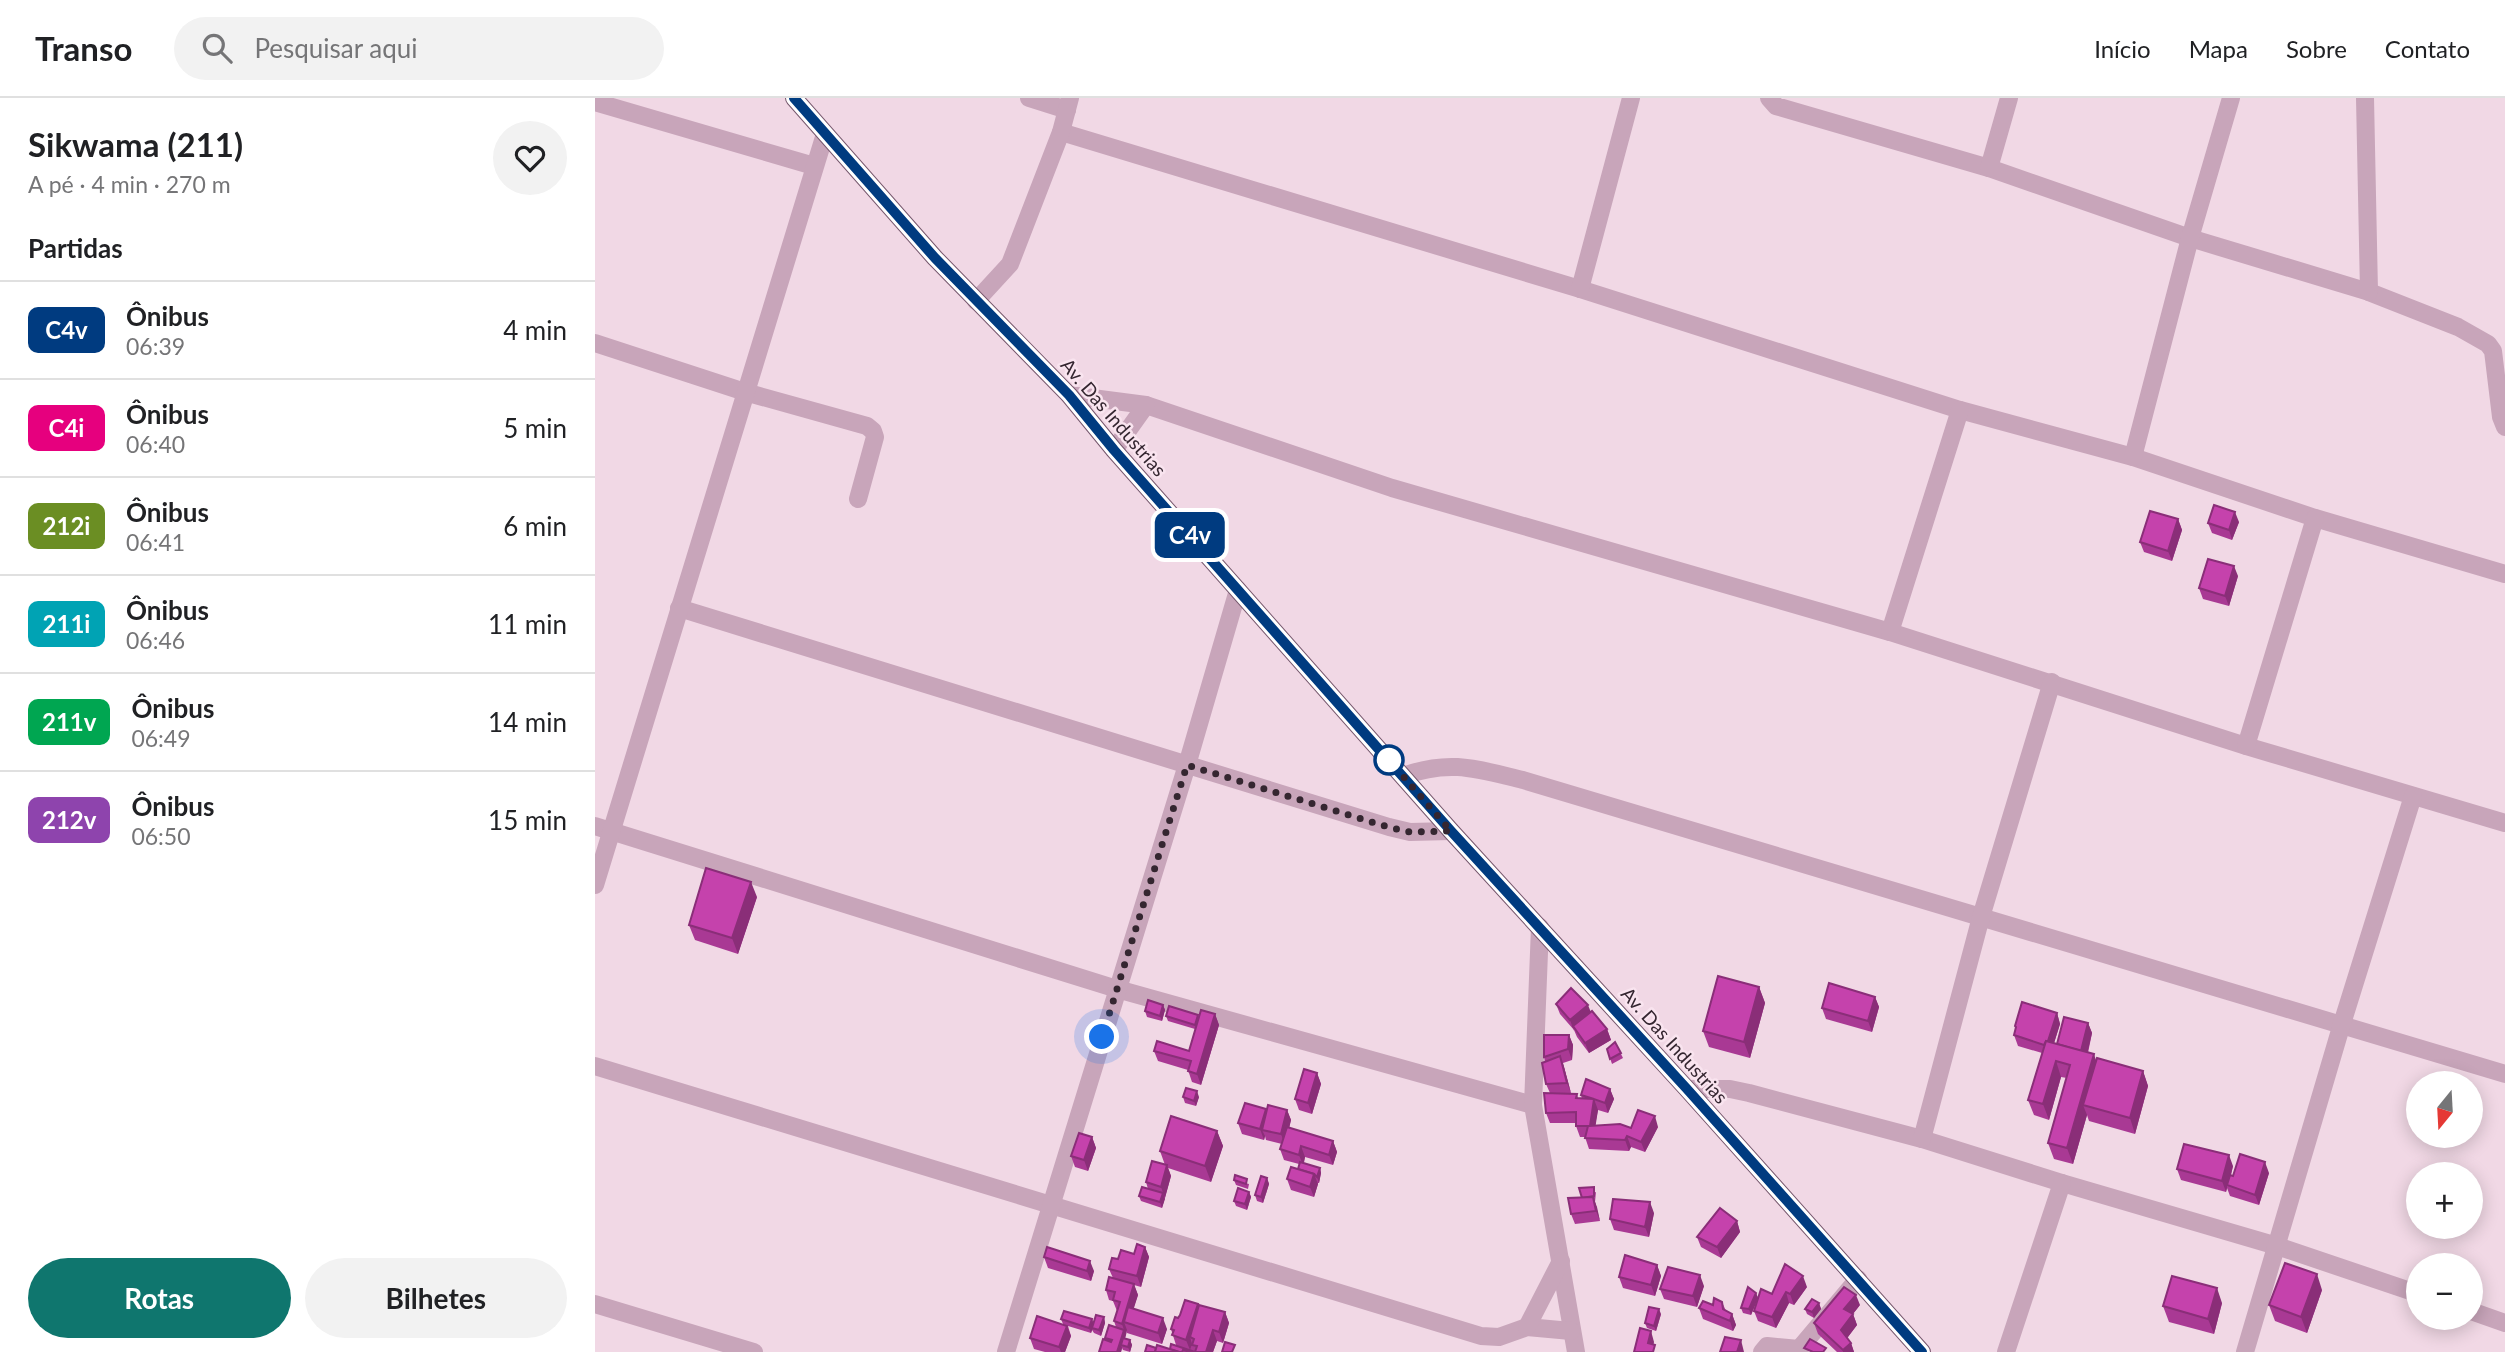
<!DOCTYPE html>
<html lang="pt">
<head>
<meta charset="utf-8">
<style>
  body { margin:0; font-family:Lato,sans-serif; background:#f2f2f2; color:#202124; height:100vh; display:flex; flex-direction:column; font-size:26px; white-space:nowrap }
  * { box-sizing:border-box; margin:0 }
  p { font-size:23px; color:#757577 }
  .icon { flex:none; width:38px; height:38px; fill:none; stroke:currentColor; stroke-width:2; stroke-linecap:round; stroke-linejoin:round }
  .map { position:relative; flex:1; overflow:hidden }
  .details { display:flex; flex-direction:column; background:#fff; width:595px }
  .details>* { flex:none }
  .badge { padding:0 14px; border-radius:10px; font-size:24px; line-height:46px }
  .needle { width:46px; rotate:198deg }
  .fabs { position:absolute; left:1811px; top:973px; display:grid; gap:14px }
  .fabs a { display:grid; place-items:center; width:77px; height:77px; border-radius:50%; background:#fff; box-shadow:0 4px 18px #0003; font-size:35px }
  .you { position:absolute; width:35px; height:35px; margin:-18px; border:5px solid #fff; border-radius:50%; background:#1a73e8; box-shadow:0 0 0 10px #1a73e833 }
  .map>.badge { position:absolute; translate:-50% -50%; box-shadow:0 0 0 4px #fff }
  h2 { padding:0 28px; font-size:26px; line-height:63px }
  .round { display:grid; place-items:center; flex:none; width:74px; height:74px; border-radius:37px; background:#f2f2f2 }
  .overview { display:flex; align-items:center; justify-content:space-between; height:119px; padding:0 28px }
  h1 { font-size:33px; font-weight:700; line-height:52px }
  .button { display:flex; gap:14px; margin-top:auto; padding:14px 28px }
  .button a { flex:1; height:80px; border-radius:42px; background:#0f766e; color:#fff; font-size:28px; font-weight:700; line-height:80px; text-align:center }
  .button a+a { background:#f2f2f2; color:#202124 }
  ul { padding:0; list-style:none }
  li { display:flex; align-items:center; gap:21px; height:98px; padding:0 28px; border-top:2px solid #e0e0e0 }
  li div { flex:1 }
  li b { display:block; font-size:26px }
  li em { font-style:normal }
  li .badge { min-width:77px; font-weight:700; text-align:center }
  header { display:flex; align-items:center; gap:42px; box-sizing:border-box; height:98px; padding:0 35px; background:#fff; border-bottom:2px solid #e0e0e0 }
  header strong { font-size:33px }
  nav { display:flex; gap:38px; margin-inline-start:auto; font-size:24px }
  .search { width:490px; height:63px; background:#f2f2f2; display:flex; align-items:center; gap:18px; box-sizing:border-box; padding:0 24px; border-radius:38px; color:#757577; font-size:26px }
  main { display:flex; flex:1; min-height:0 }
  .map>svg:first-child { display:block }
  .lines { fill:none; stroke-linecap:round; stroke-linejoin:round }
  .minor { stroke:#c8a5ba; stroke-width:18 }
  .major { stroke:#76576d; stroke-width:18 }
  .wall { fill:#a93994 }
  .shaded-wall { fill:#8a2e78 }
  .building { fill:#c542ac; stroke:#8a2e78; stroke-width:2 }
  .line-casing { stroke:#fff; stroke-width:16 }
  .line { stroke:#003b80; stroke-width:10 }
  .walk { stroke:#342630; stroke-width:7; stroke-dasharray:0 12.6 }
  .stop-dot { fill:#fff; stroke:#003b80; stroke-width:3.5 }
  .labels { text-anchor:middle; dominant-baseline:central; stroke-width:5; stroke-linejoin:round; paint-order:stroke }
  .street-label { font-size:19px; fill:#342630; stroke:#f9e4ef }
</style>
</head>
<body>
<header>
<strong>Transo</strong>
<div class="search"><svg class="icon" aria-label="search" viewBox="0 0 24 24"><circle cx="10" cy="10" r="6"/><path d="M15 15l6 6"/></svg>Pesquisar aqui</div>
<nav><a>Início</a><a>Mapa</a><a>Sobre</a><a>Contato</a></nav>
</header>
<main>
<section class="details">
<div class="overview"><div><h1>Sikwama (211)</h1><p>A pé · 4 min · 270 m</p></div><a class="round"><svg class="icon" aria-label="heart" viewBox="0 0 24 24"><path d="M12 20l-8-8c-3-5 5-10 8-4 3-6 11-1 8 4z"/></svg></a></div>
<h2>Partidas</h2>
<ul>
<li><span class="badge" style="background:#003b80;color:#fff">C4v</span><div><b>Ônibus</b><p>06:39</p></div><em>4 min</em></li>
<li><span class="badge" style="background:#e6007e;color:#fff">C4i</span><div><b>Ônibus</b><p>06:40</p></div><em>5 min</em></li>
<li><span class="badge" style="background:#6b8e23;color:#fff">212i</span><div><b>Ônibus</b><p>06:41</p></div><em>6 min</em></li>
<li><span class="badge" style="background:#00a3b4;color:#fff">211i</span><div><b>Ônibus</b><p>06:46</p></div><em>11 min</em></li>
<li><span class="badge" style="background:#00a651;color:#fff">211v</span><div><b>Ônibus</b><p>06:49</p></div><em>14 min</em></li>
<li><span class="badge" style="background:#8e44ad;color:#fff">212v</span><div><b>Ônibus</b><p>06:50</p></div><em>15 min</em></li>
</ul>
<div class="button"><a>Rotas</a><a>Bilhetes</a></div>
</section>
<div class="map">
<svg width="1910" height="1254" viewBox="0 0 1910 1254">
  <rect width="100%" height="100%" fill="#f1d8e5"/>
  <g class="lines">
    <g class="minor">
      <path d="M434,0L472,12"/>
      <path d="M1174,0L1181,8L1394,70L1595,140L1774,194L1863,229L1893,246L1898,253L1906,319L1910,329"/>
      <path d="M1770,0L1774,194"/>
      <path d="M0,4L219,68"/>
      <path d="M466,34L985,191L1365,312L1538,359L1720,420L1910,476"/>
      <path d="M1394,70L1414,0"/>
      <path d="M985,191L1036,0"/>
      <path d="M381,203L415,166L466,34L475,0"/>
      <path d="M0,245L150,294L272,328L278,333L280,339L263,401"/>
      <path d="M474,297L551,307L797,390L1295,534L1651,648L1910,725"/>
      <path d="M519,352L551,307"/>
      <path d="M1538,359L1595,140L1636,0"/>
      <path d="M84,510L794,729L815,734L856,733"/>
      <path d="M1295,534L1365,312"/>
      <path d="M1651,648L1720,420"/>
      <path d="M808,678C855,661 882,671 928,682L1910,976"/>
      <path d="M0,728L522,891L938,1007"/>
      <path d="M0,787L230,36"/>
      <path d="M945,829L938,1007L981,1254"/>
      <path d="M0,968L886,1238L904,1239L932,1229L976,1233"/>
      <path d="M1092,991H1135L1154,995L1327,1041L1467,1085L1682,1148L1824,1196"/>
      <path d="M1327,1041L1386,819L1457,584"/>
      <path d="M0,1206L159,1254"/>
      <path d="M1876,1213L1910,1225"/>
      <path d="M932,1229L966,1163"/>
      <path d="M411,1254L592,667L643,492"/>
      <path d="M1167,1254L1172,1248L1204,1251L1263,1181"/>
      <path d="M1411,1254L1467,1085"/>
      <path d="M1650,1254L1746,929L1818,698"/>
    </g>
    <path class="major" d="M199,0L340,160L474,297L519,352L856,733L1092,991L1327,1254"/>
  </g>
  <g class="wall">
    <path d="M1583,421L1587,432L1577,463L1549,454L1545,444Z"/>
    <path d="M1644,424L1637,442L1617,435L1613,425Z"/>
    <path d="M1643,478L1634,508L1608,501L1604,490Z"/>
    <path d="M162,799L143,856L100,842L94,827Z"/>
    <path d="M1164,889L1170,905L1155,960L1114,949L1108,933Z"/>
    <path d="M1280,899L1284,909L1277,934L1231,921L1227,910Z"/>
    <path d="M961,906L995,914L1012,931L1016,942L994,955L982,939L979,932L965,916Z"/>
    <path d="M568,907L570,912L567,923L552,919L550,913Z"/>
    <path d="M1462,915L1465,926L1459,945L1462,946L1493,925L1497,935L1493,955L1501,962L1548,973L1553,988L1540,1036L1494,1023L1492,1017L1478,1066L1459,1061L1453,1045L1472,980L1466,979L1454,1022L1439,1017L1433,1002L1447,955L1423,948L1419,937L1421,932L1420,928Z"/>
    <path d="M620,916L624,927L606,987L597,984L593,972L563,963L559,953H594L600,931L573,923L571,918L603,917L604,920Z"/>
    <path d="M974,937L978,947L977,962L968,965L976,995L970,996H982L983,1000L987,1001L986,997L1015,991L1019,1001L1013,1015L1003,1012L1000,1027L1036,1030L1063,1029L1050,1054L1036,1049L1034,1053L994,1051L990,1039H985L981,1028V1025H955L951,1015L955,995L951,986L950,964L949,959Z"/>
    <path d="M1020,944L1028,960L1017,966L1012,951Z"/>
    <path d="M722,975L726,986L717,1016L704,1012L700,1001Z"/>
    <path d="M588,999H604L601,1008L590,1005Z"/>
    <path d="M671,1011L672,1014L692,1012L696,1022L694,1030L738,1043L742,1054L738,1067L710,1059L709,1065L725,1070L726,1075L724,1085H723V1086L719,1099L696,1092L692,1081L703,1071L704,1066L689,1062L685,1051L687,1046L671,1042L670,1038L669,1042L647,1036L643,1025Z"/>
    <path d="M622,1033L628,1048L616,1084L573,1070L576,1078L567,1110L546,1103L544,1098L553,1091L551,1084L570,1067L565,1053Z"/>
    <path d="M497,1039L501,1050L493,1073L480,1069L476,1058Z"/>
    <path d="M1638,1068L1636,1077L1638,1078L1674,1075L1664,1107L1635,1098L1632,1090L1631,1094L1586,1082L1582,1071Z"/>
    <path d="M672,1080L674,1086L668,1105L662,1103L660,1097Z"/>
    <path d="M639,1082L654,1086L653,1091L641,1087Z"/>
    <path d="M654,1094L656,1099L652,1112L641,1108L639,1103Z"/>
    <path d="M1001,1094L1000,1104L1005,1123L980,1126L976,1116L987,1099Z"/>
    <path d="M1059,1115L1054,1139L1019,1132L1015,1121Z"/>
    <path d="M1142,1123L1145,1134L1126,1160L1106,1149L1102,1139Z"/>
    <path d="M550,1149L554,1159L546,1189L539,1187L543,1197L538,1211L572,1231L567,1246L532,1235V1232L530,1240L535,1242L537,1247L535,1254L528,1252L527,1250L526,1254H504L511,1242L510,1240L521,1229L519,1223L522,1213L518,1203L514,1202L511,1192L518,1180L514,1171L523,1161L539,1156Z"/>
    <path d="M449,1159L499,1173L496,1183L453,1170Z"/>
    <path d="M1062,1167L1066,1178L1060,1198L1028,1190L1024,1179Z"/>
    <path d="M1109,1188L1102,1209L1069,1201L1065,1191Z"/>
    <path d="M1212,1189L1199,1207L1194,1205L1181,1230L1163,1223L1159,1213L1162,1203L1156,1217L1148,1215L1146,1210L1161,1195L1163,1200Z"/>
    <path d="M1727,1192L1712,1235L1680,1223L1674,1207Z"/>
    <path d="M1127,1204L1131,1213L1137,1216L1141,1227L1138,1233L1108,1221L1104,1210Z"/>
    <path d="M1224,1205L1226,1211L1219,1220L1212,1216L1210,1211Z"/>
    <path d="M1627,1205L1619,1236L1574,1224L1568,1208Z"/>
    <path d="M603,1206L604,1208L630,1214L634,1225L628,1245L622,1243L618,1254H550L561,1250L575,1251L581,1247L576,1231L583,1220Z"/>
    <path d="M1265,1207L1258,1216L1262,1227L1252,1240L1256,1245L1259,1254H1242L1223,1236L1219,1225Z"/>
    <path d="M1066,1216L1061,1233L1052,1230L1050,1225Z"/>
    <path d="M509,1219L510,1225L506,1238L499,1235L497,1232L496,1235L473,1228L476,1238L470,1254H450L439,1251L435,1240L468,1226L466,1221H497L498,1225Z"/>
  </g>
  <g class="shaded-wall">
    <path d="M1640,414L1644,424L1637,442L1634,432Z"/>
    <path d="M1583,421L1587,432L1577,463L1573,453Z"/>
    <path d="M1639,468L1643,478L1634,508L1630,498Z"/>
    <path d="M156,784L162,799L143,856L137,840Z"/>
    <path d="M1164,889L1170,905L1155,960L1149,944Z"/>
    <path d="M1280,899L1284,909L1277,934L1273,923Z"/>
    <path d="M568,907L570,912L567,923L565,918Z"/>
    <path d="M993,907L997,917L978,928L979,933L975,922Z"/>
    <path d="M1462,915L1465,926L1455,958L1451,947Z"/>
    <path d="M620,916L624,927L606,987L602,976Z"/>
    <path d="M1493,925L1497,935L1490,965L1486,954Z"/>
    <path d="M1012,931L1016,942L994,955L990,945Z"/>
    <path d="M974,937L978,947L977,962L973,951Z"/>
    <path d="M1499,956L1504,972L1488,1007L1492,1017L1478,1066L1472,1050Z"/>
    <path d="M965,958L969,969L976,995L972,985Z"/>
    <path d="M1461,963L1466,979L1454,1022L1448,1006Z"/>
    <path d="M1548,973L1553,988L1540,1036L1535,1020Z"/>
    <path d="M722,975L726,986L717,1016L713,1005Z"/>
    <path d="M1015,991L1019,1001L1013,1015L1010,1005Z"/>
    <path d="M602,993L604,999L601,1008L599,1003Z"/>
    <path d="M999,1001L1003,1012L999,1038L995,1028Z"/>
    <path d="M671,1011L675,1022L667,1032L670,1038L669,1042L665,1031Z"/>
    <path d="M692,1012L696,1022L690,1047L686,1036Z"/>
    <path d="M1060,1018L1063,1029L1050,1054L1046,1044Z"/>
    <path d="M622,1033L628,1048L616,1084L610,1068Z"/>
    <path d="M1032,1038L1036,1049L1034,1053L1030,1042Z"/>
    <path d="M497,1039L501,1050L493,1073L489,1062Z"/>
    <path d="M738,1043L742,1054L738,1067L734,1057Z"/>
    <path d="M706,1048L710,1059L708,1067L704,1057Z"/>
    <path d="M1634,1057L1638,1068L1633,1088L1632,1087V1090L1631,1094L1627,1083Z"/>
    <path d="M1670,1064L1674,1075L1664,1107L1660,1097Z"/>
    <path d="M572,1067L576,1078L570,1100L566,1089Z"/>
    <path d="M725,1070L726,1075L724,1085L722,1079Z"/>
    <path d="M719,1076L723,1086L719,1099L715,1089Z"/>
    <path d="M672,1080L674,1086L668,1105L666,1099Z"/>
    <path d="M654,1094L656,1099L652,1112L650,1106Z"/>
    <path d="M568,1095L570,1101L567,1110L565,1104Z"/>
    <path d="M998,1099L1002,1109L1005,1123L1001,1113Z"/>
    <path d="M1055,1104L1059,1115L1054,1139L1050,1129Z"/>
    <path d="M1142,1123L1145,1134L1126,1160L1122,1149Z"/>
    <path d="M550,1149L554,1159L546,1189L542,1178Z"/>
    <path d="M495,1163L499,1173L496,1183L492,1173Z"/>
    <path d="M1062,1167L1066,1178L1060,1198L1056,1187Z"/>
    <path d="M1722,1176L1727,1192L1712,1235L1706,1219Z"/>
    <path d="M1105,1177L1109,1188L1102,1209L1098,1198Z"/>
    <path d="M1208,1178L1212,1189L1199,1207L1195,1196Z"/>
    <path d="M539,1186L543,1197L534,1226L529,1224L532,1232L531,1237L528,1247H526L527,1250L526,1254H522L529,1232L527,1226Z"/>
    <path d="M1622,1190L1627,1205L1619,1236L1613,1221Z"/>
    <path d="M1191,1194L1194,1205L1181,1230L1177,1219Z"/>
    <path d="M1161,1195L1163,1200L1156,1217L1154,1211Z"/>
    <path d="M1261,1197L1265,1207L1253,1222L1249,1211Z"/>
    <path d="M1224,1205L1226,1211L1219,1220L1217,1214Z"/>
    <path d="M603,1206L607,1217L595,1239L597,1246L595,1252L591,1242Z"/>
    <path d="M1064,1211L1066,1216L1061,1233L1059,1228Z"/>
    <path d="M630,1214L634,1225L628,1245L624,1234Z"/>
    <path d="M1137,1216L1141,1227L1138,1233L1135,1223Z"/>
    <path d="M1258,1216L1262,1227L1250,1243L1246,1232Z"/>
    <path d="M509,1219L510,1225L506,1238L504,1232Z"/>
    <path d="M568,1220L572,1231L567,1246L563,1235Z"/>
    <path d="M497,1221L499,1227L496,1235L494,1230Z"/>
    <path d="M472,1228L476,1238L470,1254H466L464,1249Z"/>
    <path d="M618,1232L622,1243L618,1254H611Z"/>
    <path d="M1056,1233L1059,1244L1057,1254L1053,1245Z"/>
    <path d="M535,1242L537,1247L535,1254L533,1249Z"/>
    <path d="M1146,1242L1149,1254H1142Z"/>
    <path d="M1256,1245L1259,1254H1248V1252Z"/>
  </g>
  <g class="building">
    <path d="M1619,407L1640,414L1634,432L1613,425Z"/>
    <path d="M1555,413L1583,421L1573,453L1545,444Z"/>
    <path d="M1613,461L1639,468L1630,498L1604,490Z"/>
    <path d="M111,770L156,784L137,840L94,827Z"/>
    <path d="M1123,878L1164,889L1149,944L1108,933Z"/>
    <path d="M1234,885L1280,899L1273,923L1227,910Z"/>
    <path d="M976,890L993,907L975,922L961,906Z"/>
    <path d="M553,902L568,907L565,918L550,913Z"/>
    <path d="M1427,904L1462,915L1453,943H1451L1449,947L1419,937L1421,929L1420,928Z"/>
    <path d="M574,908L603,917L600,927L571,918Z"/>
    <path d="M606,912L620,916L602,976L593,973L596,963L559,953L562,943L594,953Z"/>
    <path d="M997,913L1012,931L990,945L978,928Z"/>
    <path d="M1469,919L1493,925L1486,953L1462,946Z"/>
    <path d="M949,937H974L973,951L949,959Z"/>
    <path d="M1451,943L1499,956L1472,1050L1453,1045L1475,967L1461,963L1448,1006L1433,1002Z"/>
    <path d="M1020,944L1026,955L1015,961L1012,951Z"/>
    <path d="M965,958L972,985L951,986L947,965Z"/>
    <path d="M1502,960L1548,973L1535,1020L1488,1007Z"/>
    <path d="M709,971L722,975L713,1005L700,1001Z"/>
    <path d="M991,981L1015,991L1010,1005L999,1001L995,1028L1025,1026L1036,1030L1043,1012L1060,1018L1046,1044L1032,1038L1030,1042L990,1040L993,1028H981V1014L951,1015L949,995L982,996L981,1000L999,1001L986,997Z"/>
    <path d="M591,990L602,993L599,1003L588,999Z"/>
    <path d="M650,1005L671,1011L665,1031L643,1025Z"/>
    <path d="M673,1007L692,1012L686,1036L667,1032Z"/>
    <path d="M576,1018L622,1033L610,1068L565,1053Z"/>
    <path d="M692,1029L738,1043L734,1057L706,1048L704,1057L685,1051Z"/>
    <path d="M484,1035L497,1039L489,1062L476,1058Z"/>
    <path d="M1589,1046L1634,1057L1627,1083L1582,1071Z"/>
    <path d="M1645,1056L1670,1064L1660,1097L1632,1087L1635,1077L1638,1078Z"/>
    <path d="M557,1063L572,1067L566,1089L551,1084Z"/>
    <path d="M705,1064L725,1070L722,1079L719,1076L703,1071Z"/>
    <path d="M696,1069L719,1076L715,1089L692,1081Z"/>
    <path d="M640,1077L652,1081L651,1086L639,1082Z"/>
    <path d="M666,1078L672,1080L666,1099L660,1097Z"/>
    <path d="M547,1089L568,1095L565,1104L544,1098Z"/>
    <path d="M999,1089V1098L987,1100L984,1090Z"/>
    <path d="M643,1090L654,1094L650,1106L639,1103Z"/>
    <path d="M998,1099L1001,1113L976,1116L973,1100Z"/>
    <path d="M1018,1101L1055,1104L1050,1129L1015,1121Z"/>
    <path d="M1125,1110L1142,1123L1122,1149L1102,1139Z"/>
    <path d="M542,1146L550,1149L542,1178L514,1171L517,1160L523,1161L526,1152L539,1156Z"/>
    <path d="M452,1149L495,1163L492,1173L449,1159Z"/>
    <path d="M1030,1157L1062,1167L1056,1187L1024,1179Z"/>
    <path d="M1690,1165L1722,1176L1706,1219L1674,1207Z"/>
    <path d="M1190,1166L1208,1178L1195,1196L1191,1194L1177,1219L1159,1213L1166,1191L1177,1196Z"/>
    <path d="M1073,1169L1105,1177L1098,1198L1065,1191Z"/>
    <path d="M1577,1178L1622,1190L1613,1221L1568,1208Z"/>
    <path d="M514,1179L539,1186L527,1226L519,1223L525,1204L518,1202L520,1194L511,1192Z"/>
    <path d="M1153,1189L1161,1195L1154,1211L1146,1210Z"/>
    <path d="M1249,1189L1261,1197L1249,1211L1258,1216L1246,1232L1256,1245L1248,1252L1219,1225Z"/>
    <path d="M1119,1200L1127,1204L1128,1211L1137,1216L1135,1223L1104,1210L1108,1203L1118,1207Z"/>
    <path d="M1217,1201L1224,1205L1217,1214L1210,1211Z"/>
    <path d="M590,1202L603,1206L591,1242L577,1237L579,1232L576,1231L580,1219L583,1220L585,1217Z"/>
    <path d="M604,1207L630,1214L624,1234L618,1232L611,1254H600L602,1248L597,1247L599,1241L595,1239Z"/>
    <path d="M533,1209L568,1220L563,1235L529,1224Z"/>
    <path d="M1054,1209L1064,1211L1059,1228L1050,1225Z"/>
    <path d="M469,1213L497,1221L494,1230L466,1221Z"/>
    <path d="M501,1217L509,1219L504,1232L497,1230Z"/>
    <path d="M442,1218L472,1228L464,1249L435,1240Z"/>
    <path d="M514,1227L529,1232L522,1254H504L508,1241L516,1244L517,1242L510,1240Z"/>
    <path d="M1045,1230L1056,1233L1053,1245L1060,1247L1058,1254H1039Z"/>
    <path d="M1130,1239L1146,1242L1142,1254H1125Z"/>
    <path d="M528,1240L535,1242L533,1249L526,1247Z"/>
    <path d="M1215,1241L1231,1250L1228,1254H1218L1209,1250Z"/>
    <path d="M630,1244L640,1247L637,1254H627Z"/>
    <path d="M576,1246L600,1254H595L588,1252L587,1254H584L575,1251Z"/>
    <path d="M552,1247L561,1250L560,1254H550Z"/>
    <path d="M562,1247L584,1254H560Z"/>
  </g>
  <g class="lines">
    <defs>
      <path id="line" d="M199,0L340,160L474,297L519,352L856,733L1092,991L1327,1254"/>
    </defs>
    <use href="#line" class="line-casing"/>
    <use href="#line" class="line"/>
    <path class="walk" d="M507,939L592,667L793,729L815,734L856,733L800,669L794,673L790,668L794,662"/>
  </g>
  <circle class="stop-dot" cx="794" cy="662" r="14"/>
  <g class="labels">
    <g class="street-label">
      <text transform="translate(519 319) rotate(49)">Av. Das Industrias</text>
      <text transform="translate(1080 947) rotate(48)">Av. Das Industrias</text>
    </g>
  </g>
</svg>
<div class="fabs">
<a><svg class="needle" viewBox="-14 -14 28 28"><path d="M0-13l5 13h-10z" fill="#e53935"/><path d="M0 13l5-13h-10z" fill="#757577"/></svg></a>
<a>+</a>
<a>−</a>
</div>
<div class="you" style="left:507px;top:939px"></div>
<b class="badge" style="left:595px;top:437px;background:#003b80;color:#fff">C4v</b>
</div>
</main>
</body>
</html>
